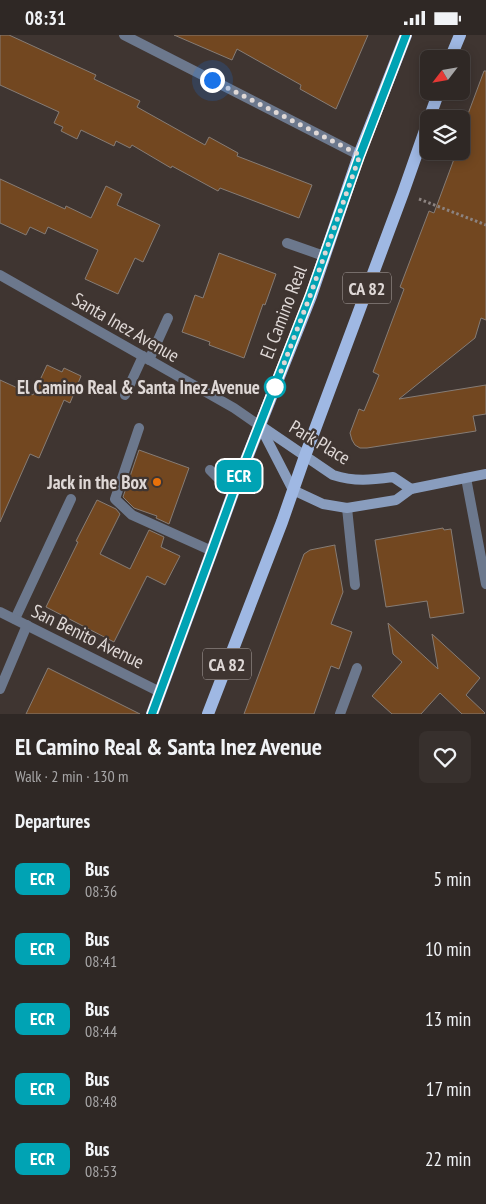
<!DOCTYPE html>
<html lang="en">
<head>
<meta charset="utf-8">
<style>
  body { margin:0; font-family:"PT Sans Narrow",sans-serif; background:#37302d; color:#f1f3f6; height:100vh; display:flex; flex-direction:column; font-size:19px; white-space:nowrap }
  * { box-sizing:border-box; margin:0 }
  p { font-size:16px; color:#a7a6a7 }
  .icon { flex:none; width:28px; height:28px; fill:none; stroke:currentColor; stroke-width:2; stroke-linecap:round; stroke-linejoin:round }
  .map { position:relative; height:679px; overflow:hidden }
  .side { display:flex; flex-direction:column; background:#2f2825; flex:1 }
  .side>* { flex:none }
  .badge { padding:0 10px; border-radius:8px; font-size:18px; line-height:32px }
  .needle { width:32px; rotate:239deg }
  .tools { position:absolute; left:420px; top:15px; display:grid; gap:10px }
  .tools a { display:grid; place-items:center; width:50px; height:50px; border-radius:8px; background:#2f2825; box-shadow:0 2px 12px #0003,0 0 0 1px #4a4442; font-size:25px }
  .you { position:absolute; width:25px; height:25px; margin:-12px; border:4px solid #fff; border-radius:50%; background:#1a73e8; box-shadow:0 0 0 8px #1a73e833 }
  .map>.badge { position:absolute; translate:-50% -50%; box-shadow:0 0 0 2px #fff }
  h2 { padding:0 15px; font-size:19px; line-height:45px }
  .round { display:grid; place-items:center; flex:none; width:52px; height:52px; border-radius:8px; background:#37302d }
  .summary { display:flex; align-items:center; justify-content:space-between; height:85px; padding:0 15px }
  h1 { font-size:24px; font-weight:700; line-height:38px }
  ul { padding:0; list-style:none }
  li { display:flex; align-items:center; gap:15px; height:70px; padding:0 15px }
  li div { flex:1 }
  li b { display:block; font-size:19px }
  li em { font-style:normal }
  li .badge { min-width:55px; font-weight:700; text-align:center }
  .status { display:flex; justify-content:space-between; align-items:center; height:35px; padding:0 25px; background:#2f2825; direction:ltr }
  .status svg { height:14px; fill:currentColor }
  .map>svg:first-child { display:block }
  .building { fill:#724720; stroke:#867c75 }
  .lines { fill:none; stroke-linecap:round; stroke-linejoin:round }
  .path { stroke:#8c8380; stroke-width:3; stroke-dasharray:2.5 2.5; stroke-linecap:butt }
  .service { stroke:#6c788d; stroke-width:10 }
  .minor { stroke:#6c788d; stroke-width:10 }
  .secondary { stroke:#899dbe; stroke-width:10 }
  .primary { stroke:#9fb8e3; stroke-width:12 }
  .line-casing { stroke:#fff; stroke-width:11 }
  .line { stroke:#00a3b4; stroke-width:8 }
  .walk { stroke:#dfd8d6; stroke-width:5; stroke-dasharray:0 9 }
  .stop-dot { fill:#fff; stroke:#00a3b4; stroke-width:2.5 }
  .food-dot { fill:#e8710a; stroke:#3f3531; stroke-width:2 }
  .labels { text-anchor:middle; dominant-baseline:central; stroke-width:4.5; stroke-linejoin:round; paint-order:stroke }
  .shield { fill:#3f3531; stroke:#afa7a4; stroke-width:1 }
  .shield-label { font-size:18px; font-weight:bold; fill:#dfd8d6 }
  .street-label { font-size:19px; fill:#dfd8d6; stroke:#3f3531 }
  .stop-label { font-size:19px; font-weight:bold; fill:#dfd8d6; stroke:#3f3531; text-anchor:end }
  .poi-label { font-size:19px; font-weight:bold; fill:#dfd8d6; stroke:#3f3531; text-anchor:end }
</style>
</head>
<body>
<div class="status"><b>08:31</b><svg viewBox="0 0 49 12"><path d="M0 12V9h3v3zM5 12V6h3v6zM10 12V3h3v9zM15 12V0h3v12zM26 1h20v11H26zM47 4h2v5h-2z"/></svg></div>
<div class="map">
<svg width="486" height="679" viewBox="0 0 486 679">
  <rect width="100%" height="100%" fill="#3f3531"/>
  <g class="building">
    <path d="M0,0H9L96,40L94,44L140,66L137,72L205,110L209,102L238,118L237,121L312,150L299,183L220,153L218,156L172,131L171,133L132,110L130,113L116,106L114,111L81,95L77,104L61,96L63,92L54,88L59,77L0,50Z"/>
    <path d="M174,0H368L336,74L300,54L301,50L237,14L232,25Z"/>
    <path d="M484,36H486V285L481,283L475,303L399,364L486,350V379L473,381L476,396L367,413H360L355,410L352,405L350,398L359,374L364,376L379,340L373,337L404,254L400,252L429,176L434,178L457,116H461V104L467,88L465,87Z"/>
    <path d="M0,144L65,174L66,171L91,183L106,151L122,159L117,170L160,190L143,227L135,223L118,259L85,244L98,215L48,192L45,199L30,192L26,200L0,188Z"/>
    <path d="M219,218L276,239L265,270L263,269L244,323L209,310L210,307L182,297L195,260L203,263Z"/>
    <path d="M47,330L62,337L64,333L81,341L70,368L64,365L39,423L30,419L0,487V345L33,360Z"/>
    <path d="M139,415L189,433L169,489L156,483L157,481L134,473L123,462Z"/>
    <path d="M97,465L116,474L120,479L100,519L130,534L149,495L164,502L161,512L180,521L165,550L147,541L114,607L46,572L78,507L76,506Z"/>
    <path d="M443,493L444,495L451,494L464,578L430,583L427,566L386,572L375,505Z"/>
    <path d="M335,510V512L343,557L331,589L352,597L339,634L331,631L314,679H244L304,519L310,515Z"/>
    <path d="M388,588L438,634L432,599L480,643L466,660L485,678L484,679H462L440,658L421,679H392L372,661L402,627L393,619Z"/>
    <path d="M48,633L140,679H26Z"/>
  </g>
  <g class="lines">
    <path class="path" d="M419,164L486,190"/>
    <g class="service">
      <path d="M287,208L324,221"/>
      <path d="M149,325L168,283"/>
      <path d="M125,360L143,321"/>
      <path d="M139,393L115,464L132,480L212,516"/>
      <path d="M210,435L233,458"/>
      <path d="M466,443L486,549"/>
      <path d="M347,473L355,550"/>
      <path d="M15,584L71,464"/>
      <path d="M0,654L27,590"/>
      <path d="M340,679L357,633"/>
    </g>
    <g class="minor">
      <path d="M124,0L359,120"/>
      <path d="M0,240L234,373L260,391"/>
      <path d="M0,577L160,657"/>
    </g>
    <g class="secondary">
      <path d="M260,391L293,455L323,469L347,473L396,465L411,454L486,439"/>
      <path d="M261,391L333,440C355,447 371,445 393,442L411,454"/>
    </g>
    <g class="primary">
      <path d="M450,24L460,0"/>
      <path d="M429,84L439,56"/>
      <path d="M152,679L212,516L233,458L311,261L359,120L406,0"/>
      <path d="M208,679L282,487L305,421L403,158L429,84"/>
    </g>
  </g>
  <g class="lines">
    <defs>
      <path id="line" d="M152,679L212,516L233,458L310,261L360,120L406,0"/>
    </defs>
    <use href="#line" class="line-casing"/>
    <use href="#line" class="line"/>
    <path class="walk" d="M212,45L360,120L310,261L275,352"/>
  </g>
  <circle class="stop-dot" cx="275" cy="352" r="10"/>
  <circle class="food-dot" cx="157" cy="447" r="5"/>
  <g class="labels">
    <g class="shield">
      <rect x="343" y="237.5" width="48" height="31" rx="4"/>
      <rect x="203" y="613.5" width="48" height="31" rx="4"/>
    </g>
    <g class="shield-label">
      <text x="367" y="253">CA 82</text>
      <text x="227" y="629">CA 82</text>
    </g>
    <g class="street-label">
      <text transform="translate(283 277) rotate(-69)">El Camino Real</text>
      <text transform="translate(126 292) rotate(30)">Santa Inez Avenue</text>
      <text transform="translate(320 407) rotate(31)">Park Place</text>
      <text transform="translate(88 601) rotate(26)">San Benito Avenue</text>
    </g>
    <g class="stop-label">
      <text x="260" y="352">El Camino Real &amp; Santa Inez Avenue</text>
    </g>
    <g class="poi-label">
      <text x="147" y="447">Jack in the Box</text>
    </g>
  </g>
</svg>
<div class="tools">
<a><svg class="needle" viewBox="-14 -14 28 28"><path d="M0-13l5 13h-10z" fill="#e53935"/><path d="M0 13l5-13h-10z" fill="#a7a6a7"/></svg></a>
<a><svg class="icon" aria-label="layers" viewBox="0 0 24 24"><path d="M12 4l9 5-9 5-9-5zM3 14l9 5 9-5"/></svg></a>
</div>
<div class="you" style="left:212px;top:45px"></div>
<b class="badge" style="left:239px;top:441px;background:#00a3b4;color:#fff">ECR</b>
</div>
<section class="side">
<div class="summary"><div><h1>El Camino Real &amp; Santa Inez Avenue</h1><p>Walk · 2 min · 130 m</p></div><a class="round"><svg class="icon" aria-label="heart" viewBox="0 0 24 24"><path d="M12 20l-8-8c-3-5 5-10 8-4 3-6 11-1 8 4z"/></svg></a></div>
<h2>Departures</h2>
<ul>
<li><span class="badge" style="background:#00a3b4;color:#fff">ECR</span><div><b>Bus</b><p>08:36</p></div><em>5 min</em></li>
<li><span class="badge" style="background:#00a3b4;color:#fff">ECR</span><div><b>Bus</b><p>08:41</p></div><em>10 min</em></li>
<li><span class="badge" style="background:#00a3b4;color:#fff">ECR</span><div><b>Bus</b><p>08:44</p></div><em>13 min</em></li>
<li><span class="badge" style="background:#00a3b4;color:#fff">ECR</span><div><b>Bus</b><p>08:48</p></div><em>17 min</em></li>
<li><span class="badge" style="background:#00a3b4;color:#fff">ECR</span><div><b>Bus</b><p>08:53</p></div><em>22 min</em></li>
</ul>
</section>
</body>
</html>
